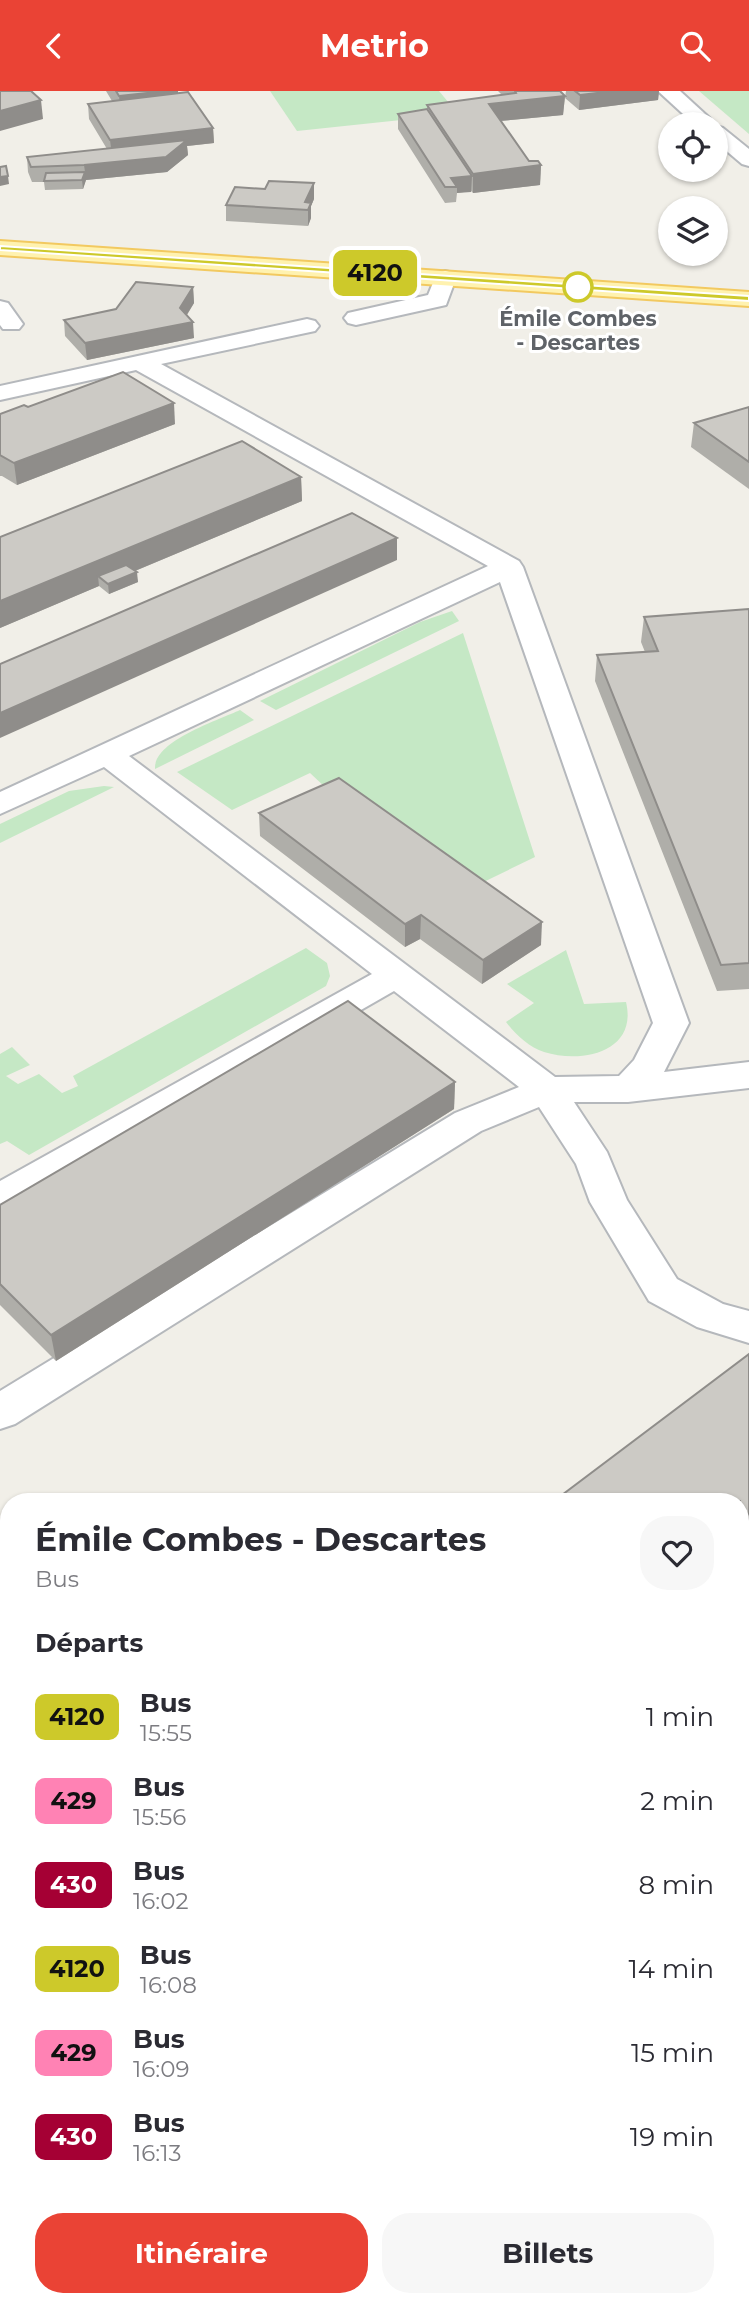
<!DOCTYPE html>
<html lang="fr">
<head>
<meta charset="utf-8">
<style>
  body { margin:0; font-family:Montserrat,sans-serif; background:#f7f7f7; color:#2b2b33; height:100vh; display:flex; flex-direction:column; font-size:26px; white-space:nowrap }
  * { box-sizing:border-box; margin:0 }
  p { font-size:23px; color:#7c7c81 }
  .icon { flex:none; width:38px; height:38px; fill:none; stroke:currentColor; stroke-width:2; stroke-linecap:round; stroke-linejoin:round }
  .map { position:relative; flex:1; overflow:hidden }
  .details { position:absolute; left:0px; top:1402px; width:749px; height:814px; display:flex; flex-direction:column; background:#fff; border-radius:28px 28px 0 0; box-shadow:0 2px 5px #0004 }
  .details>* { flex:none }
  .badge { padding:0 14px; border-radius:10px; font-size:24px; line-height:46px }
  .fabs { position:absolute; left:658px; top:21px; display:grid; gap:14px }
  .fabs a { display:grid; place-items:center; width:70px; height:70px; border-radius:50%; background:#fff; box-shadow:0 2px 5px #0004; font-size:35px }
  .map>.badge { position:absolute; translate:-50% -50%; box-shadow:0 0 0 4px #fff }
  h2 { padding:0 35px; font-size:26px; line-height:63px }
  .round { display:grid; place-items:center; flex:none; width:74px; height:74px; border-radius:28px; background:#f7f7f7 }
  .overview { display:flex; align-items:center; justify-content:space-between; height:119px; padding:0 35px }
  h1 { font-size:33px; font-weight:700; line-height:52px }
  .cta { display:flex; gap:14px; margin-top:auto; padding:14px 35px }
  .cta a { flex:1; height:80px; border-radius:28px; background:#ea4335; color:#fff; font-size:28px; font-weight:700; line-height:80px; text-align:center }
  .cta a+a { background:#f7f7f7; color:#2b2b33 }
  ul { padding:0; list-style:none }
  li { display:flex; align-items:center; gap:21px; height:84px; padding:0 35px }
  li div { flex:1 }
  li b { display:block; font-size:26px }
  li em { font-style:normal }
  li .badge { min-width:77px; font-weight:700; text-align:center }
  header { display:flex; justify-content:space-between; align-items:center; height:91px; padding:0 35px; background:#ea4335; color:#fff; font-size:32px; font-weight:700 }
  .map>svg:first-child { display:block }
  .industrial { fill:#e0deda }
  .green { fill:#c5e8c5 }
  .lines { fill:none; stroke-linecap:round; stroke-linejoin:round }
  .minor-casing { stroke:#b5b8bc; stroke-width:4 }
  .major-casing { stroke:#f2c960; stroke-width:4 }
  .minor { fill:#fff; fill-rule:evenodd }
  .major { fill:#fff2af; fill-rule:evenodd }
  .wall { fill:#afaea9 }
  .shaded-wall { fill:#8f8d8a }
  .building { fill:#cccac5; stroke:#8f8d8a; stroke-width:2 }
  .line { fill:#cdc92a; stroke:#fff; stroke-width:2 }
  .stop-dot { fill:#fff; stroke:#cdc92a; stroke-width:3.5 }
  .labels { text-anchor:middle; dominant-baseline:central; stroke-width:6; stroke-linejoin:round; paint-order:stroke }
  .far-stop-label { font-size:21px; font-weight:bold; fill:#5f6368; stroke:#fff }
</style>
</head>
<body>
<header><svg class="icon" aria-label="back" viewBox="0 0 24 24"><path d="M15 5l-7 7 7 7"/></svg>Metrio<svg class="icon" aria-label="search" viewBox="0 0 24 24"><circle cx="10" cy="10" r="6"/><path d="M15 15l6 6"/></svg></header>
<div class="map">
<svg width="749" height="2215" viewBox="0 0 749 2215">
  <rect width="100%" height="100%" fill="#f1efe8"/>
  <path class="industrial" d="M749,1922V2215H302L315,2207H740V1927Z"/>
  <g class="green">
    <path d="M270,0H439L458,23L297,40Z"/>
    <path d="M699,0H749V43Z"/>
    <path d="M452,520L459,530L276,619L260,610L420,531Z"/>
    <path d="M463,542L535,766L465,800L342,712L310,682L232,719L177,681Z"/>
    <path d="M240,619L254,629L155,678C153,650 219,629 240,619Z"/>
    <path d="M104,695L114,696L0,752V733L69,700Z"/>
    <path d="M306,857L327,872L330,885L326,895L29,1064L7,1050L0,1053V963L12,956L30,974L6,985L18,993L39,983L62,1002L78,995L73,985Z"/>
    <path d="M566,859L584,913L626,911C638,961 582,973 544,961C529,956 516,944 506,931L534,912L507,893Z"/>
  </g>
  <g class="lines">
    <defs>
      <g id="minor">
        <path d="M658,0H680L716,33H694Z"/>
        <path d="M716,35L723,37L749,58V75L742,73L716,51Z"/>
        <path d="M445,180L453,182L456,187L446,214L356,234L348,232L344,227L348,222L428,204L437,182Z"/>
        <path d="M0,210L8,212L23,233L19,238H3L0,234Z"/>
        <path d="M307,228L315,230L319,235L315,240L161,273L519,470L523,476L689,932L664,981L749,971V997L628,1011H574L607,1061L627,1109L677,1188L723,1213L749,1220V1252L697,1236L649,1210L590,1111L576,1073L539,1016L481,1040L15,1333L0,1338V1300L455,1022L519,996L394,900L14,1118L0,1122V1090L372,883L104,676L0,723V701L488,475L136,279L0,309V295ZM500,491L653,932L634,969L619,985L555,986L129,665Z"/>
      </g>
      <path id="major" d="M0,150L749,201V215L0,164Z"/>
    </defs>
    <use href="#minor" class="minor-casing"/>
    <use href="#major" class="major-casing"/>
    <use href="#minor" class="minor"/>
    <use href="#major" class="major"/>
  </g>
  <g class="wall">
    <path d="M106,0H178V3L213,37L214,52L187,55L188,64L167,81L86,89L83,98L45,99L44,91H32L28,81L27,66L107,58L89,28L88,13L112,10Z"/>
    <path d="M498,0H560L565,5L563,24L501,30L529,70L541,74L540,94L473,102L471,100L457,102L456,111L445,112L398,38V23L427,18V14L502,4Z"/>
    <path d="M566,0H659L658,9L579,19L565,7Z"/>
    <path d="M314,92V108L311,115V127L308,135L226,130V114L265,98Z"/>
    <path d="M193,196L194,212L187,224L194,247L87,269L65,245L64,229L116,218Z"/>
    <path d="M749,316V398L691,356L694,332Z"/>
    <path d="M0,323L175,333L17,394L2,385H0Z"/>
    <path d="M301,386L302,410L135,480L138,491L109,503L99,495L0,537V446Z"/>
    <path d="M749,518V898L717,900L595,590L597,564L645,561L641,551L644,526Z"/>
    <path d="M259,722L541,854L482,893L420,848L405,856L260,745Z"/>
    <path d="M455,991L454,1018L56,1270L0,1214V1114Z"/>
    <path d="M749,1263V1746L740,1738V1410Z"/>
  </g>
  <g class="shaded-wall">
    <path d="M166,0H178L179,17L121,24L119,5Z"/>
    <path d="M614,0H659L658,9L579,19L580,4Z"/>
    <path d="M565,5L563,24L488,31L489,13Z"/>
    <path d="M41,9L43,28L0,40V20Z"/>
    <path d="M213,37L214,52L187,55L188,64L167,81L86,89L83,98L82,89L85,81L84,74L112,64L110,49Z"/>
    <path d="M541,74L540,94L473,102V83Z"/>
    <path d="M8,85L9,93L0,95V86Z"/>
    <path d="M472,85L471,101L457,102V96L451,87Z"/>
    <path d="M314,92V108L311,115V127L308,135V119L305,111Z"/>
    <path d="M193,196L194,212L181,233L193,231L194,247L87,269L85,252L180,217Z"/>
    <path d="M174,312L175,333L17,394L14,372Z"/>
    <path d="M301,386L302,410L106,492L98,485L99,495L0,537V510Z"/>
    <path d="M397,447V469L0,647V622Z"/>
    <path d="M137,481L138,491L109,503L108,493Z"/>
    <path d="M421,824L420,848L405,856V833Z"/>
    <path d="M542,831L541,854L482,893L483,869Z"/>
    <path d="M455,991L454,1018L56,1270L51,1244Z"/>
    <path d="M9,1852V1875L0,1882V1858Z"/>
    <path d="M9,2130V2154L0,2161V2137Z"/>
  </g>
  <g class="building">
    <path d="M0,0H31L41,9L0,20Z"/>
    <path d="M116,0H166L119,5Z"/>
    <path d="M515,0H560L565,5L489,13L529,70H538L541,74L473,83L427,14L516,2Z"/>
    <path d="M575,0H614L580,4Z"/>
    <path d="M188,1L213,37L110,49L88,13Z"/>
    <path d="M427,18L472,85L451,87L457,96H445L398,23Z"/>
    <path d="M187,49L166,66L84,74L31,76L27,66Z"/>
    <path d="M6,75L8,85L0,86V76Z"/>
    <path d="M85,81L82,89L44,90L46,82Z"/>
    <path d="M269,90L314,92L305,111L311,112L308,119L226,114L235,96L265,98Z"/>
    <path d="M136,191L193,196L180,217L193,231L85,252L64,229L116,218Z"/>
    <path d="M123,281L174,312L14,372L0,364V323L24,314L28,316Z"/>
    <path d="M749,316V371L694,332Z"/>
    <path d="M242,350L301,386L0,510V446Z"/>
    <path d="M352,422L397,447L0,622V573Z"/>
    <path d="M126,474L137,481L108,493L98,485Z"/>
    <path d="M749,518V872L721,874L597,564L658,560L644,526Z"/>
    <path d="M339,687L542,831L483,869L421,824L405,833L259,722Z"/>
    <path d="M348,910L455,991L51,1244L0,1193V1114Z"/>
    <path d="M749,1263V1717L740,1709V1410H554Z"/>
    <path d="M0,1673L9,1684V1852L0,1858Z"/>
    <path d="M9,1914V2130L0,2137V1921Z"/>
  </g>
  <path class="line" d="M0,155L749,205V210L0,159Z"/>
  <circle class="stop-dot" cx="578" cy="196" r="14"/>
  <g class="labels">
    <g class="far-stop-label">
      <text x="578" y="227">Émile Combes<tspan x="578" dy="24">- Descartes</tspan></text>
    </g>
  </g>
</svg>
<div class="fabs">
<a><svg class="icon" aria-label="locate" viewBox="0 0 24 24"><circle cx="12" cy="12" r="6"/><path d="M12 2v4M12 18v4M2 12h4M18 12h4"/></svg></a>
<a><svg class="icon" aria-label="layers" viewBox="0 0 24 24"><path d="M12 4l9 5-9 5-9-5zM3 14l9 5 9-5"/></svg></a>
</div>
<b class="badge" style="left:375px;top:182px;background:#cdc92a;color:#111">4120</b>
<section class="details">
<div class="overview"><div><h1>Émile Combes - Descartes</h1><p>Bus</p></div><a class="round"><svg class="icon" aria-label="heart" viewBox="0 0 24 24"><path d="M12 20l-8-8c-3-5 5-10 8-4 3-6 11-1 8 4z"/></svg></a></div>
<h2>Départs</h2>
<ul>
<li><span class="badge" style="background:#cdc92a;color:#111">4120</span><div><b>Bus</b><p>15:55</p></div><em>1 min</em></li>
<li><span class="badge" style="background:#ff82b4;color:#111">429</span><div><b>Bus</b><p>15:56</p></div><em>2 min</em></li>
<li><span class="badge" style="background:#a50034;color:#fff">430</span><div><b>Bus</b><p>16:02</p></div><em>8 min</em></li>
<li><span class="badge" style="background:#cdc92a;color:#111">4120</span><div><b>Bus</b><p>16:08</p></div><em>14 min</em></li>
<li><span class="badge" style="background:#ff82b4;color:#111">429</span><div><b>Bus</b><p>16:09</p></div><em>15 min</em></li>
<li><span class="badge" style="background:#a50034;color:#fff">430</span><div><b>Bus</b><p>16:13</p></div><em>19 min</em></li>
</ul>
<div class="cta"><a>Itinéraire</a><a>Billets</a></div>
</section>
</div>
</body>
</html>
